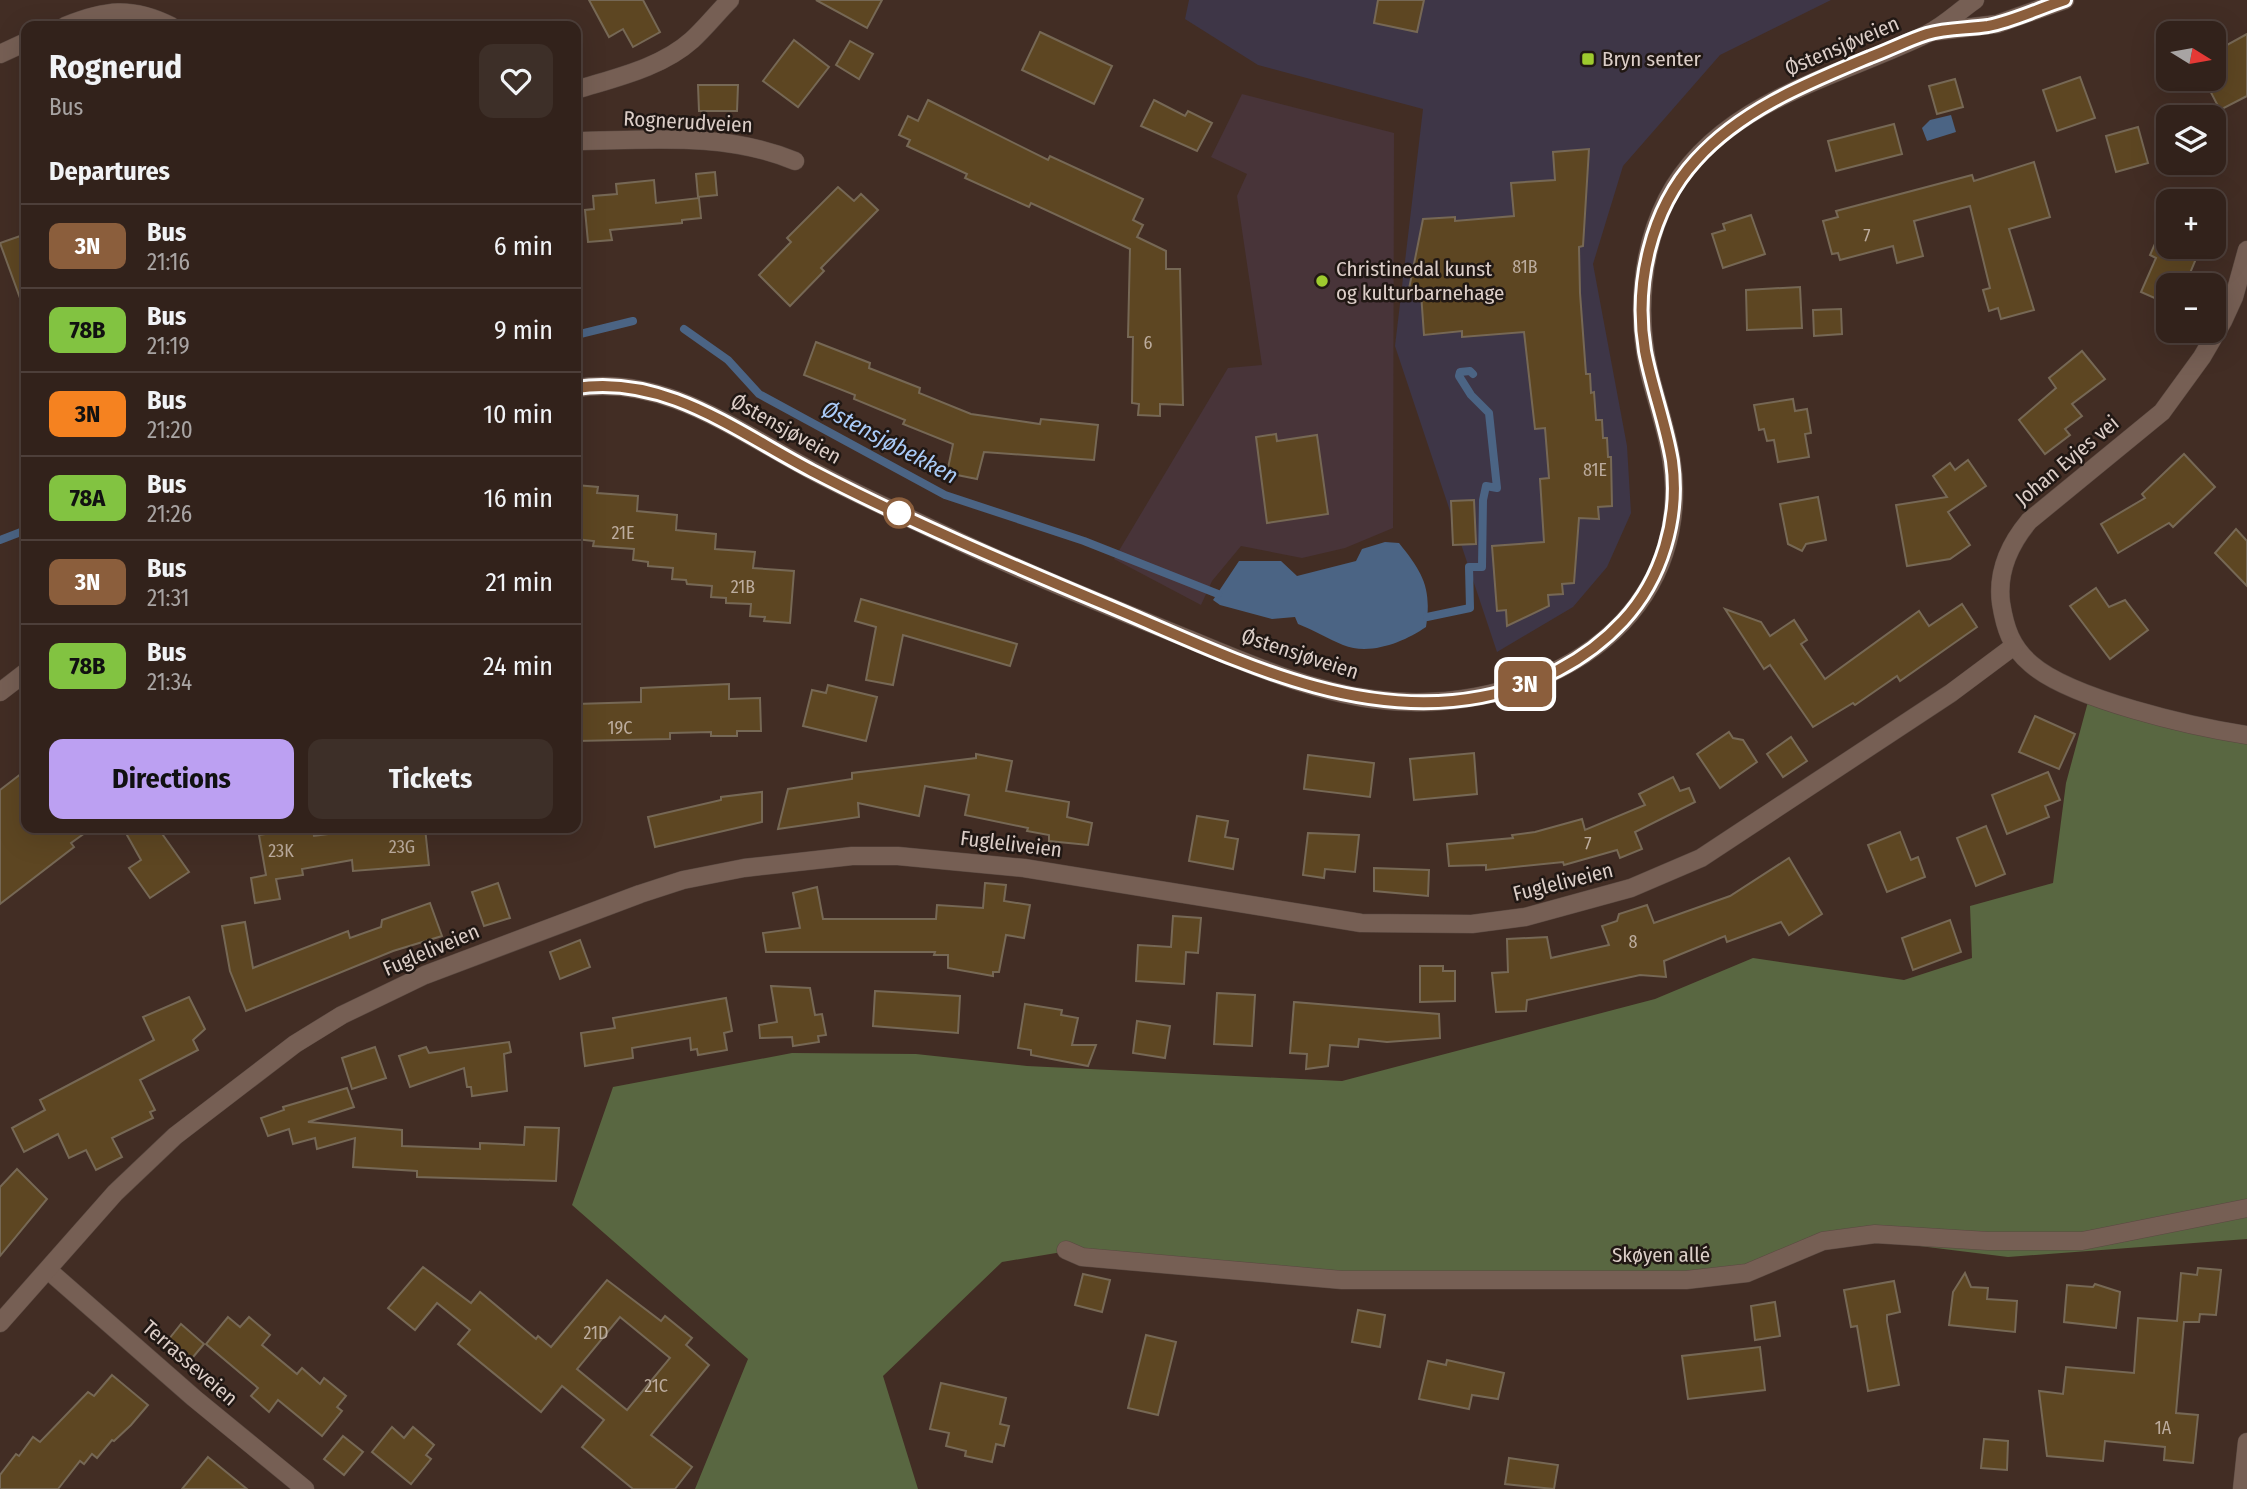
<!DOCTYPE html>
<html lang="en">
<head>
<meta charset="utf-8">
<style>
  body { margin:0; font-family:"Fira Sans Condensed",sans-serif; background:#3d2f28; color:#f1f3f6; height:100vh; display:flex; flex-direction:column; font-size:26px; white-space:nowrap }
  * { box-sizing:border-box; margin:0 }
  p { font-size:23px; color:#a8a4a3 }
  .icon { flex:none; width:38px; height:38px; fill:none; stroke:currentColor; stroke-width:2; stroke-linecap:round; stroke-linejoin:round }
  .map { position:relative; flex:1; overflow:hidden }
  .panel { position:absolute; left:21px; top:21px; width:560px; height:812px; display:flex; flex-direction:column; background:#32221b; border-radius:14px; box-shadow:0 7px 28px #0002,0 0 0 2px #4d3f3a }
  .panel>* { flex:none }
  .badge { padding:0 14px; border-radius:10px; font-size:24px; line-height:46px }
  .needle { width:46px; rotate:101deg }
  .controls { position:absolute; left:2156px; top:21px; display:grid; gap:14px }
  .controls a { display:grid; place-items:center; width:70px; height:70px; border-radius:14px; background:#32221b; box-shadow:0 7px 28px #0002,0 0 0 2px #4d3f3a; font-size:35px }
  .map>.badge { position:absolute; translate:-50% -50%; box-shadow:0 0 0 4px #fff }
  h2 { padding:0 28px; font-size:26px; line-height:63px }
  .round { display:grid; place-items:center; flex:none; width:74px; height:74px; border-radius:14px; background:#3d2f28 }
  .summary { display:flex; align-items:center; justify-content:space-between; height:119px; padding:0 28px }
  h1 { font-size:33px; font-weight:700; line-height:52px }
  .cta { display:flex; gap:14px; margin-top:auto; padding:14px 28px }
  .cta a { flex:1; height:80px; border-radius:14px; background:#bca0f2; color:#111; font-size:28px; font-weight:700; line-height:80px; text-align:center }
  .cta a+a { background:#3d2f28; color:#f1f3f6 }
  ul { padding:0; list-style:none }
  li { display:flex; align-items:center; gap:21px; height:84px; padding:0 28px; border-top:2px solid #4d3f3a }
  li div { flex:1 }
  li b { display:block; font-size:26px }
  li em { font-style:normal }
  li .badge { min-width:77px; font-weight:700; text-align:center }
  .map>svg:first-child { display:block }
  .commercial { fill:#3e3647 }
  .education { fill:#483439 }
  .forest { fill:#596741 }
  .water { fill:#4b6484 }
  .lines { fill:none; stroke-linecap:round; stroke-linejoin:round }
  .stream { stroke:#4b6484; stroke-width:8 }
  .building { fill:#5d4622; stroke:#766855; stroke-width:2; fill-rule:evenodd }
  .minor-casing { stroke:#5a4941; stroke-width:19 }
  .secondary-casing { stroke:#5a4941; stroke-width:19 }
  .minor { stroke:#765f54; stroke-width:18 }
  .secondary { stroke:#765f54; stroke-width:18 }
  .line-casing { stroke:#fff; stroke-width:16 }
  .line { stroke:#8b5e3c; stroke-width:10 }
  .poi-dot { fill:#9eca2e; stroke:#211814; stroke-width:2.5 }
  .stop-dot { fill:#fff; stroke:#8b5e3c; stroke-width:3.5 }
  .labels { text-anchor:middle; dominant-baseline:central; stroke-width:5; stroke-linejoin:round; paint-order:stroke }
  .number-label { font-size:18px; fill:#bcac9e }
  .street-label { font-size:21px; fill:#dccec8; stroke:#211814 }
  .poi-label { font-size:21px; fill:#dccec8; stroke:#211814; text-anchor:start }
  .water-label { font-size:23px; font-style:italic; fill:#aacbf8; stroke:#211814 }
</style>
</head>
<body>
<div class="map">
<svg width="2247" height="1489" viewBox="0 0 2247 1489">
  <rect width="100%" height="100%" fill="#422d24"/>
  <path class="commercial" d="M1189,0H1831L1720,55L1623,166L1593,264L1627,446L1631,513L1607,567L1573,607L1497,652L1395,346L1423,109L1258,65L1185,19Z"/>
  <path class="education" d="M1242,94L1394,133L1393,528L1345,548L1302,558L1241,546L1212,581L1201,605L1114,559L1228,368L1262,365L1237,196L1247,174L1211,157Z"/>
  <path class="forest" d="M2089,698L2247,735V1239L2008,1257L1847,1237L1744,1275L1431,1282L1068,1251L1002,1262L883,1376L918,1489H695L748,1359L572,1205L613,1087L792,1053L916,1054L1027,1066L1342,1081L1655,999L1753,958L1904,980L1972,958L1970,906L2053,883L2066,783Z"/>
  <g class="water">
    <path d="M1951,115L1956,132L1927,141L1922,128L1930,120Z"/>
    <path d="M1385,542L1399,543C1423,573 1432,588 1426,627C1404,642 1370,656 1343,645C1328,639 1314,630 1298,624L1295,617L1272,619L1220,605L1213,600L1239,561H1281L1297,576L1356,561L1362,549Z"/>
  </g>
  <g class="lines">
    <g class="stream">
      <path d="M684,329L728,360L759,394L945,495L1084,541L1218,594"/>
      <path d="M576,335L633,321"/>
      <path d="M0,540L26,530"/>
      <path d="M1427,617L1470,608L1469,567H1482L1483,500L1486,486L1497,488L1489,413L1471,395L1459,376L1460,372L1470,371L1473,374"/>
    </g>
  </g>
  <g class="building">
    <path d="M589,0H643L660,32L633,47L623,29L609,37Z"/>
    <path d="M816,0H882L867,28Z"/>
    <path d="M1378,0H1424L1417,32L1374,23Z"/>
    <path d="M1040,32L1112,66L1094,104L1022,70Z"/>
    <path d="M2247,34V96L2220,110L2204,79H2214V52Z"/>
    <path d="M794,40L829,67L798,107L763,81Z"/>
    <path d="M850,41L873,54L859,79L836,65Z"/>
    <path d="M2080,77L2095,118L2057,131L2043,90Z"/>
    <path d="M1955,79L1963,107L1937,114L1929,86Z"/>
    <path d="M698,85H738L737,111H699Z"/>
    <path d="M928,100L1048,160L1050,156L1143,199L1133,220L1143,225L1137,237L1166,251V269H1180L1183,405L1160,404V416L1138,415L1139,404L1132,403L1133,337H1128L1130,249L1031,203L1029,207L965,178L967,174L907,146L910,140L899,135L908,116L918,121Z"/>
    <path d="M1154,100L1185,116L1188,111L1212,123L1197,151L1141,126Z"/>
    <path d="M1894,124L1902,154L1836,171L1828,141Z"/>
    <path d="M2138,127L2148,163L2116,172L2106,136Z"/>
    <path d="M1589,149L1583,246L1579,247L1580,293L1586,374H1590L1591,393L1594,392L1596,420H1602L1603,438H1607L1608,457H1611L1612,506L1598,507L1599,519L1579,518L1574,583L1562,584L1563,594L1548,595L1549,606L1507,626L1506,610L1497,611L1492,546L1544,542L1540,479L1549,478L1545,428L1535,429L1524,332L1462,337V331L1424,335L1421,293L1408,294L1423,219L1455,217V221L1514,216L1511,183L1555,180L1553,152Z"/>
    <path d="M2034,162L2050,217L2009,229L2034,310L2001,319L1998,308L1989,311L1983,290L1990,288L1970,206L1914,221L1923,256L1897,263L1893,246L1840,260L1838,253L1832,254L1823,221L1838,217L1836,211L1972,175L1974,181Z"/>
    <path d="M715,172L717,195L698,197L696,174Z"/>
    <path d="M654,180L656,203L699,198L701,218L682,220V223L610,230L612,240L588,242L585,210L594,209L593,196L617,194L616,184Z"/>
    <path d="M838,187L854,201L861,194L878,210L821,268L824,271L790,306L759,275L791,242L787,238Z"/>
    <path d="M1751,215L1765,254L1723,268L1712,234L1725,230L1723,224Z"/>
    <path d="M2168,228V247H2181L2198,254L2185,285H2168V304L2141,292L2156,258L2150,255L2158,237L2163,239Z"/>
    <path d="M26,234V308L24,309L0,243Z"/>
    <path d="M1800,287L1802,328L1747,330L1746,290Z"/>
    <path d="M1841,309L1842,334L1814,336L1813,310Z"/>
    <path d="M816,342L870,363L869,368L920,388L919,393L971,414L1040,424L1041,419L1098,425L1094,460L984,452L977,479L947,473L953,444L903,424L905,420L854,399L855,395L804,375Z"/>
    <path d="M2082,351L2105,379L2072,404L2082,416L2065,429L2070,435L2045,454L2019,420L2056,388L2049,378Z"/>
    <path d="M1793,399L1795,411L1807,409L1811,433L1805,434L1809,457L1778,462L1774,440L1767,441L1764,429L1759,430L1754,405Z"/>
    <path d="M1276,434L1277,441L1317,435L1328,514L1267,523L1256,437Z"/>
    <path d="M2184,454L2215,487L2173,527L2169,523L2118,553L2101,524L2145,498L2142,494Z"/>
    <path d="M1968,460L1986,486L1948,512L1970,545L1950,559L1907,566L1896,505L1947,497L1933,476L1950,463L1955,470Z"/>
    <path d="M576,485L598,487L597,493L638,496L637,511L677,515L676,530L716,534L715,549L755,552L753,568L794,571L790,623L764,621L765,617L750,616L751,604L726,603V598L711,597L712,586L687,584L686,580L672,579L673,568L648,566V562L633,560L634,549L593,546L594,541L576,539Z"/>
    <path d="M1818,497L1826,540L1806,544L1802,551L1788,544L1780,504Z"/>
    <path d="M1474,500L1476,544L1453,545L1451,501Z"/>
    <path d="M2236,529L2247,541V586L2215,553Z"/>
    <path d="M2096,588L2109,607L2125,600L2148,630L2110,659L2070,606Z"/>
    <path d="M861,599L1017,644L1010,666L903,635L893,685L866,680L876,627L855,621Z"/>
    <path d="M1962,604L1977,627L1900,681L1897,676L1855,705L1853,703L1813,727L1770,665L1764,669L1725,609L1761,622L1770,636L1794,620L1807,640L1801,644L1825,679L1919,611L1929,626Z"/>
    <path d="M729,684V699L760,698L761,731H737V736H711V732L670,733V739L576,741V704L641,702V688Z"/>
    <path d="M828,685L877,697L866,741L803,726L812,690L826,693Z"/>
    <path d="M2035,716L2075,734L2059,769L2019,752Z"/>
    <path d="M1729,732L1733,738L1743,740L1757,762L1720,788L1697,754Z"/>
    <path d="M1791,737L1807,761L1783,777L1767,754Z"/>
    <path d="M1474,753L1477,794L1414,800L1410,759Z"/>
    <path d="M976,754L1012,761L1006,791L1069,802L1067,817L1092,823L1088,845L1049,841V835L1027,831L1028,828L965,815L969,795L925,786L919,816L858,803L859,817L778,829L788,789L852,779V773L976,758Z"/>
    <path d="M1308,755L1374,763L1370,797L1304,789Z"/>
    <path d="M26,770V828H92L71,843L74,847L0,904V790Z"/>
    <path d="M2048,772L2060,800L2045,806L2049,817L2007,834L1992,795Z"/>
    <path d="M1673,777L1680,791L1689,788L1695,802L1635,832L1642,849L1620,858L1617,850L1564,865L1563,862L1486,870V865L1449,866L1447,844L1513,838L1512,835L1535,832L1582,819L1585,830L1645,805L1639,794Z"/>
    <path d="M762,792V822L655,847L648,817L721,800V797Z"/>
    <path d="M1197,816L1228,821L1225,837L1238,839L1233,869L1189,861Z"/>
    <path d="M1986,826L2005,874L1976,886L1957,838Z"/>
    <path d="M123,828H158L189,872L150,898L129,868L141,860Z"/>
    <path d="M303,828H312L314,836L374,828H425L429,865L353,871L352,860L302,869L303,875L276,879L280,899L255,903L251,878L266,875L259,835Z"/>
    <path d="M1900,832L1911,860L1918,857L1925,877L1887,892L1868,845Z"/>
    <path d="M1308,833L1359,835L1355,872L1325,869L1324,878L1303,875Z"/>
    <path d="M1789,858L1822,914L1789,935L1781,922L1727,942L1725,936L1664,961L1666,977L1640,975L1527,1000L1526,1011L1496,1012L1492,973L1508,972L1507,939L1547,937L1551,958L1609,945L1602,926L1617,921L1619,914L1647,905L1654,923L1730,896Z"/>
    <path d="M1374,868L1429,870L1428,896L1374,891Z"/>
    <path d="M498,883L510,918L484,926L472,892Z"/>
    <path d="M985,883L1006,885L1004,901L1030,905L1024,938L1006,935L999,972H993V976L948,968V955H934L935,952H766L763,933L800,928L793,893L817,887L823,919H936L937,905L983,908Z"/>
    <path d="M430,903L442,936L393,951L246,1011L230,971L222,926L245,922L253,968L348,931L350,938L381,927L382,920Z"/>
    <path d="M1173,916L1201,918L1198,953L1186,952L1184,984L1136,981L1138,945L1171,947Z"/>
    <path d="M1950,920L1961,952L1913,970L1902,938Z"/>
    <path d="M580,940L590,967L560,979L550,952Z"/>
    <path d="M1420,966H1443V971H1455V1001L1420,1002Z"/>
    <path d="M771,986L810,988L815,1015L822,1014L826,1035L818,1036L819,1042L793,1046L792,1037L760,1038L759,1025L777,1022Z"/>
    <path d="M875,991L960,996L958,1033L873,1026Z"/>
    <path d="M1217,993L1255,995L1252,1046L1214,1044Z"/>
    <path d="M189,997L205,1029L193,1040L198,1050L140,1080L155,1110L150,1112L153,1118L112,1138L122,1157L96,1170L86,1150L69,1158L58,1134L24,1152L12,1128L45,1110L40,1100L154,1040L143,1017Z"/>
    <path d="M726,998L732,1031L724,1033L727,1050L698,1055L697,1049L691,1050L690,1038L632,1048L633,1058L585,1066L581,1033L615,1028L613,1018Z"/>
    <path d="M1294,1002L1439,1014L1440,1038L1387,1042L1359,1039L1358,1047L1330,1045L1328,1066L1306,1069L1307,1054L1290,1053Z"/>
    <path d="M1025,1004L1062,1010L1061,1015L1078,1018L1072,1045H1096L1088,1066L1031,1055V1050L1018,1048Z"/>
    <path d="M1137,1021L1170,1026L1165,1058L1133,1053Z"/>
    <path d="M509,1042L511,1052L504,1054L507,1091L472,1096L471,1087H467L464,1068L410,1087L399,1056L426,1047L429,1053Z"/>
    <path d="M375,1047L386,1078L352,1089L342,1058Z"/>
    <path d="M347,1088L354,1107L308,1122L402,1130V1146L480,1149V1143L524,1145L525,1127L559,1128L556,1181L417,1177V1171L353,1167L355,1138L317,1149L315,1138L293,1144L289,1129L268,1136L261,1118L284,1110L283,1107Z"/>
    <path d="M17,1169L47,1199L0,1256V1187Z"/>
    <path d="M423,1267L471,1303L480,1292L536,1339L538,1336L551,1347L607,1280L661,1321L665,1316L692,1338L686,1345L709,1365L651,1435L692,1467L675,1489H633L582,1447L604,1420L562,1386L541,1412L458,1344L470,1330L437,1303L415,1330L388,1308ZM620,1317L670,1358L627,1410L577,1369Z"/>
    <path d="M2198,1268L2221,1270L2216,1315L2200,1314L2199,1322H2184L2176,1413L2198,1415L2193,1463L2164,1460L2165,1447L2105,1441L2103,1461L2047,1456L2039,1391L2063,1394L2066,1367L2134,1373L2138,1318L2177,1321L2181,1273L2197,1275Z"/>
    <path d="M1965,1273L1971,1287L1988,1288L1987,1299L2017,1301L2015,1332L1949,1325L1953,1292Z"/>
    <path d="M1083,1274L1110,1280L1102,1312L1075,1305Z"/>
    <path d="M1894,1281L1900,1312L1887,1315V1321L1899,1385L1868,1391L1857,1326L1851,1327L1844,1290Z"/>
    <path d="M2095,1284L2120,1292L2116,1328L2064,1322L2067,1285L2093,1287Z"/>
    <path d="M1775,1302L1780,1336L1755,1340L1751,1306Z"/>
    <path d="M1358,1310L1385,1315L1380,1347L1352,1342Z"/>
    <path d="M228,1317L240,1327L249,1317L270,1335L262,1345L297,1374L302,1368L320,1384L324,1378L346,1396L337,1407L342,1411L322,1436L278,1400L269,1412L251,1396L258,1388L206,1344Z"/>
    <path d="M181,1324L204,1344L188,1363L165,1344Z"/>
    <path d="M1146,1335L1176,1342L1158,1415L1128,1408Z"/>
    <path d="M1760,1347L1765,1390L1688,1399L1682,1356Z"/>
    <path d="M1447,1360L1504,1373L1498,1399L1472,1395L1469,1409L1419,1399L1428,1361L1446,1365Z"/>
    <path d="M112,1375L148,1405L131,1425L114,1441L112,1440L97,1458L92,1454L84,1464L80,1461L58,1489H0V1475L16,1454L19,1456L33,1437L40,1442L88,1392L94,1396Z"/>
    <path d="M941,1383L1006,1398L1000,1424L1009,1426L1004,1446L996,1444L992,1462L965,1456L966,1451L946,1446L949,1433L930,1429Z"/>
    <path d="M392,1427L404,1438L413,1427L434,1445L426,1455L431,1459L411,1484L372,1452Z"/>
    <path d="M343,1436L363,1452L344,1475L324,1459Z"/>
    <path d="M1984,1439L2008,1441L2007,1470L1981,1468Z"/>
    <path d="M208,1457L247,1489H182Z"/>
    <path d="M1509,1458L1558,1465L1554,1489L1505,1484Z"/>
  </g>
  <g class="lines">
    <defs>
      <g id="minor">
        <path d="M65,26C105,10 131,6 171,26"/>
        <path d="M0,54L26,42"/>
        <path d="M576,90C614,78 661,68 692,40C705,28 717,13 730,0"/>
        <path d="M576,141C649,140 726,132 795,161"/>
        <path d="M2247,250L2234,297L2223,321L2202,357L2162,412L2029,521C2009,545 1997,572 2001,603C2005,628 2011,647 2031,664C2071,699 2193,727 2247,735"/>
        <path d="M1066,1250L1082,1257L1342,1280H1686L1747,1273L1823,1241L1875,1234L1988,1241H2082L2247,1208"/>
        <path d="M48,1270L194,1398L305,1489"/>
        <path d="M0,1323L115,1193L175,1136L295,1044L342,1015L425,975L640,894L683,880L744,868L852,856H898L1024,868L1361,923L1472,924L1525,917L1631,888L1701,858L1951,693L2014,646"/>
        <path d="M2242,1489L2247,1442"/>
      </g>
      <g id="secondary">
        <path d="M1931,32L1997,24L2065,0"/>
        <path d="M576,388C664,374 737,431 811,470C854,493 899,513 943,534C1023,572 1105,605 1186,638C1246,663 1308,690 1372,699C1506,718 1671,649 1674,495C1675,452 1659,412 1649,371C1636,315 1641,250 1667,199C1718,101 1837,78 1927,34C1944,26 1959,11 1975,0"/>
        <path d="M0,692L26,672"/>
      </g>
    </defs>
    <use href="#minor" class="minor-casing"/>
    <use href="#secondary" class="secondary-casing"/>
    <use href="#minor" class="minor"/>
    <use href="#secondary" class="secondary"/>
  </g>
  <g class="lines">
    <defs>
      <path id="line" d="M576,388C665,374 737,432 812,471C908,521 1009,564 1109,606C1226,655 1351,722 1481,697C1534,687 1586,661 1623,621C1662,579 1680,518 1672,461C1666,424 1652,388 1645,351C1634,286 1650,210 1696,160C1742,109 1808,83 1870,57C1889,50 1908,40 1927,34C1946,28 1968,29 1988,26C2014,21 2040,8 2065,0"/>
    </defs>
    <use href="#line" class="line-casing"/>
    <use href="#line" class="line"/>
  </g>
  <g class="poi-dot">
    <rect x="1581" y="52" width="14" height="14" rx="3.5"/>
    <circle cx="1322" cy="281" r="7"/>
  </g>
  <circle class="stop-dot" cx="899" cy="513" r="14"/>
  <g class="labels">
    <g class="number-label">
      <text x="1867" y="236">7</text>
      <text x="1525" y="267">81B</text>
      <text x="1148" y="343">6</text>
      <text x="1595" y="470">81E</text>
      <text x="623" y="533">21E</text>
      <text x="743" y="587">21B</text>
      <text x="620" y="728">19C</text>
      <text x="1588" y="844">7</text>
      <text x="402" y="847">23G</text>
      <text x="281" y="851">23K</text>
      <text x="1633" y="942">8</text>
      <text x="596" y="1333">21D</text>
      <text x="656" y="1386">21C</text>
      <text x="2163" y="1428">1A</text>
    </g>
    <g class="street-label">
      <text transform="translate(1842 46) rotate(-23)">Østensjøveien</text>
      <text transform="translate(688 122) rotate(3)">Rognerudveien</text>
      <text transform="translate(786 429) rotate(29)">Østensjøveien</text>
      <text transform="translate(2067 461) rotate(-40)">Johan Evjes vei</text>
      <text transform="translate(1300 654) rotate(18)">Østensjøveien</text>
      <text transform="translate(1011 844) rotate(7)">Fugleliveien</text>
      <text transform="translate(1563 882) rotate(-14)">Fugleliveien</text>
      <text transform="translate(431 950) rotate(-23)">Fugleliveien</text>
      <text x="1661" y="1255">Skøyen allé</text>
      <text transform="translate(190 1363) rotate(41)">Terrasseveien</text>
    </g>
    <g class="poi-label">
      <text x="1602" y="59">Bryn senter</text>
      <text x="1336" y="269">Christinedal kunst<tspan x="1336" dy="24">og kulturbarnehage</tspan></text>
    </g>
    <g class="water-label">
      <text transform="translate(890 442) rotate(28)">Østensjøbekken</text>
    </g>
  </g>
</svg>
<div class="controls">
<a><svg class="needle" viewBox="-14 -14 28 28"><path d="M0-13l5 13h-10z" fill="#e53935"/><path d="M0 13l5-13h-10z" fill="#a8a4a3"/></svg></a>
<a><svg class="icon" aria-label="layers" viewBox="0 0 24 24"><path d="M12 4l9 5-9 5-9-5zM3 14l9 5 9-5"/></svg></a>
<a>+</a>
<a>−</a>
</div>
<b class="badge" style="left:1525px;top:684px;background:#8b5e3c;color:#fff">3N</b>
<section class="panel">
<div class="summary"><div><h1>Rognerud</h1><p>Bus</p></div><a class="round"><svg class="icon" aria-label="heart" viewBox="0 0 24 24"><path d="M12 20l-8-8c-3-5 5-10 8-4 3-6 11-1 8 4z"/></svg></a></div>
<h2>Departures</h2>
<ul>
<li><span class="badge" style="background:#8b5e3c;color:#fff">3N</span><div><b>Bus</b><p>21:16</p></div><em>6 min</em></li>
<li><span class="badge" style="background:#82c341;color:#111">78B</span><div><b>Bus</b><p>21:19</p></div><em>9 min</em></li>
<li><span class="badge" style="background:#f58220;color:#111">3N</span><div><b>Bus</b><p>21:20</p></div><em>10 min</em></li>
<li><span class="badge" style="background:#82c341;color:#111">78A</span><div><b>Bus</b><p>21:26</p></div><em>16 min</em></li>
<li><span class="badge" style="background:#8b5e3c;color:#fff">3N</span><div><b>Bus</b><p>21:31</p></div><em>21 min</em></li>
<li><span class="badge" style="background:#82c341;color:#111">78B</span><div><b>Bus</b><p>21:34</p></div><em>24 min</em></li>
</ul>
<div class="cta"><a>Directions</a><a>Tickets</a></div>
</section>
</div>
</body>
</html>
